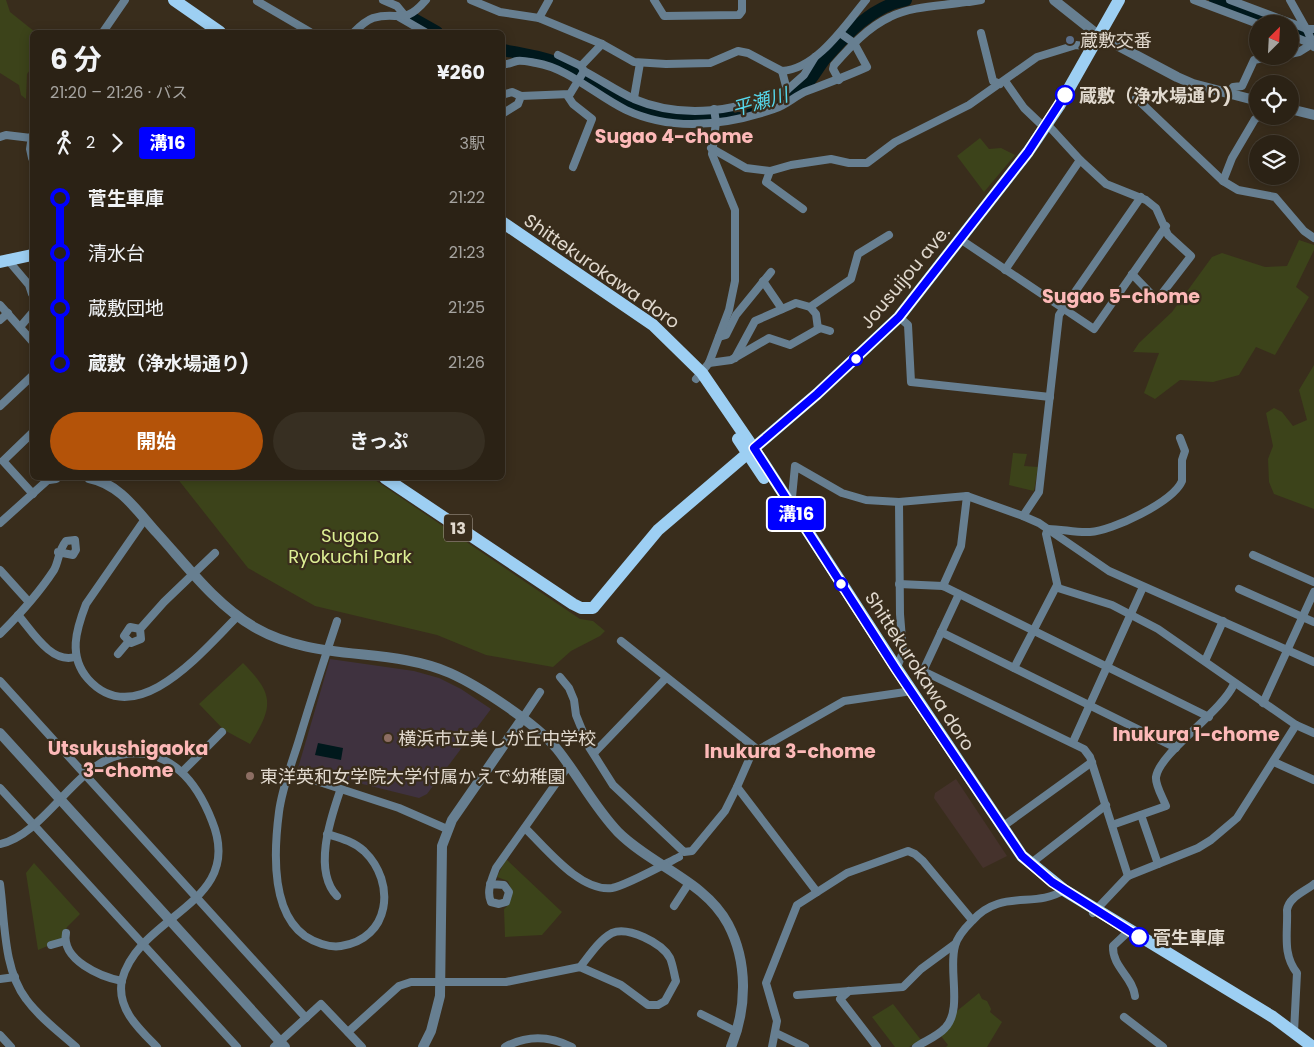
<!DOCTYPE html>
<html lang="ja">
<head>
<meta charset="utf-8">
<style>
  body { margin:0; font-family:Poppins,"Noto Sans JP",sans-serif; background:#372f22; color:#f1f3f6; height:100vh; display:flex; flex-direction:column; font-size:19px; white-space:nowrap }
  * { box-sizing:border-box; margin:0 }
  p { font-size:16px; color:#a6a4a0 }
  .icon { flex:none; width:28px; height:28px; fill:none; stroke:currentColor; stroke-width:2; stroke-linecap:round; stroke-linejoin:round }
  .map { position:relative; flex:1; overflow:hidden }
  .details { position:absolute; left:30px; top:30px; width:475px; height:450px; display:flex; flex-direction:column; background:#2b2215; border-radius:8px; box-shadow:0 2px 12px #0003,0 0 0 1px #473f34 }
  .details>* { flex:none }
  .badge { padding:0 10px; border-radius:4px; font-size:18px; line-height:32px }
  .needle { width:32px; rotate:24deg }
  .controls { position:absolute; left:1249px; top:15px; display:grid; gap:10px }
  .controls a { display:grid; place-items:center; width:50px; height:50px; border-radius:50%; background:#2b2215; box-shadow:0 2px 12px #0003,0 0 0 1px #473f34; font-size:25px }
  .map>.badge { position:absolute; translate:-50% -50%; box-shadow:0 0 0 2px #fff }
  .legs { display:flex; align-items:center; gap:8px; height:55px; padding:0 20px; font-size:16px }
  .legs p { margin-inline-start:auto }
  .summary { display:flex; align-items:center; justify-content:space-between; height:85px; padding:0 20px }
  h1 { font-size:28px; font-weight:700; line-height:38px }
  .button { display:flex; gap:10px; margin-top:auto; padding:10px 20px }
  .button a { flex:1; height:58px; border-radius:30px; background:#b45309; color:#fff; font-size:20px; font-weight:700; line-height:58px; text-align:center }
  .button a+a { background:#372f22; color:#f1f3f6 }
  ul { padding:0 20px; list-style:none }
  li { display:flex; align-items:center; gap:18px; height:55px; font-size:19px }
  li i { display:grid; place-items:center; width:8px; height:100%; margin:0 6px; background:currentColor }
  li i::after { content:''; width:12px; height:12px; margin:-6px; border:4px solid; border-radius:50%; background:#2b2215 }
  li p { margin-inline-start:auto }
  li:first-child i { background:linear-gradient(#0000 50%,currentColor 0) }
  li:last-child i { background:linear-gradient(currentColor 50%,#0000 0) }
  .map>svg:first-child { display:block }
  .industrial { fill:#45322c }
  .education { fill:#3f323f }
  .green { fill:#3c431a }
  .water { fill:#00181c }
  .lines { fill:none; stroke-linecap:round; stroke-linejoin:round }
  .river { stroke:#00181c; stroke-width:12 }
  .minor { stroke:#677f91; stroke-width:8 }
  .tertiary { stroke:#677f91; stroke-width:10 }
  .primary { stroke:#9dcff3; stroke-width:12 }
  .line-1-casing { stroke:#fff; stroke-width:11 }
  .line-1 { stroke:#00f; stroke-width:8 }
  .service-dot { fill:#5c6f8a; stroke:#392d1c; stroke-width:2 }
  .stop-1-dot { fill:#fff; stroke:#00f; stroke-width:2.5 }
  .education-dot { fill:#8d6e63; stroke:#392d1c; stroke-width:2 }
  .labels { text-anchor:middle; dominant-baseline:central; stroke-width:4.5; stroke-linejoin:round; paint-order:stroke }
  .shield { fill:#392d1c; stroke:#afa599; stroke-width:1 }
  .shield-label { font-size:16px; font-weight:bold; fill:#e1d9ce }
  .poi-label { font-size:18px; fill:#e1d9ce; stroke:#392d1c; text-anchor:start }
  .stop-label { font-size:18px; font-weight:bold; fill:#e1d9ce; stroke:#392d1c; text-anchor:start }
  .street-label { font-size:18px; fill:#e1d9ce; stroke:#392d1c }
  .park-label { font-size:18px; fill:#ddef94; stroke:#392d1c }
  .water-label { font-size:19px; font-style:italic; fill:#55d7ec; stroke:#392d1c }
  .neighbourhood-label { font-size:19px; font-weight:bold; fill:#fdb9b8; stroke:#392d1c }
</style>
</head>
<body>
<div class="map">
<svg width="1314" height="1047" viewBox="0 0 1314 1047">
  <rect width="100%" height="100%" fill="#392d1c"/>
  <path class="industrial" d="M956,779L1007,856L983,868L934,798L935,793Z"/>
  <path class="education" d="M330,659L414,671L439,678L461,689L491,709L427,794L419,798L298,768Z"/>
  <g class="green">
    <path d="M0,0H6L10,12L35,32H32V67L27,74L26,99L21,95L19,85L0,73Z"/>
    <path d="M980,138L989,149L1001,148L1015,155L984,192L957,156Z"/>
    <path d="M1299,240L1314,245V250L1296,287L1309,297L1275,355L1256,347L1239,375L1213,382L1180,380L1155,399L1144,393L1159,353L1133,352L1139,343L1172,312L1212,257L1222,253L1265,267L1287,266Z"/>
    <path d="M1314,365V509L1274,494L1269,482L1268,459L1273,446L1266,413L1274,408L1282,412L1293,426L1307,420L1299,390Z"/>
    <path d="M1013,453L1027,454L1024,466L1038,467L1034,491L1009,485Z"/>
    <path d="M177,478H372L580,619L593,621L605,631L600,636L571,651L553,667L486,655L437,635L315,606L248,568Z"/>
    <path d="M243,663C275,695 273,707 250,744L224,730L199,704Z"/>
    <path d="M506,859L562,912L542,935L505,937L504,909C514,900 513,893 508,881L497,877Z"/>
    <path d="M34,863L80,914L67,927L62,940L38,950L26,873Z"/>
    <path d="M979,993L982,999L987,1001L991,1009L990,1012L1002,1022L987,1047H946L948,1045L941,1036L952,1024L957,1011Z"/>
    <path d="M893,1004L921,1040L909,1047H895L872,1017Z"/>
  </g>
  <path class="water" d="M318,743L343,748L341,760L315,755Z"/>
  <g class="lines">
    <g class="river">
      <path d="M1215,0L1278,24"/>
      <path d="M414,19L437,32"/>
      <path d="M1290,29L1314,37"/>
      <path d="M502,50C527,54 549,58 572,69C603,83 632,110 667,115C694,120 719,115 746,109C764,105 787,102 802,89C812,81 817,69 825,59C847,34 872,6 906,0"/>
    </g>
    <g class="minor">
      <path d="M383,0L397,6L406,17"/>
      <path d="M471,0L500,12L539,18L602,44L634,62L666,64L710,63L738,51L748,53L782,71C817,69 846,24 866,0"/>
      <path d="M654,0L664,16L739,15L742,11V0"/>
      <path d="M1194,0L1258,24"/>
      <path d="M1230,0L1307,29H1314"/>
      <path d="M1290,0L1308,32L1314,47"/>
      <path d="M257,1L310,32"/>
      <path d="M969,2L981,0"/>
      <path d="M399,17L425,32"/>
      <path d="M539,18L549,0"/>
      <path d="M103,32L125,0"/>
      <path d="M354,32C359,27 365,21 373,18C399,10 403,27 426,0"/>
      <path d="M981,33L993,81L1000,84"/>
      <path d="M1290,35L1312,44"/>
      <path d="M1290,54L1299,52L1312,44"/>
      <path d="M558,55L581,66L584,71C601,80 617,91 634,99C683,120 740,111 787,90L782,71"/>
      <path d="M502,64C508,65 512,62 517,61C522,60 530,62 536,63C568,68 597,96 626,110C673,132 727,125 774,109C787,105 796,95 807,91C828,83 847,76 867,67L854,43L840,33"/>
      <path d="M581,66L602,44"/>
      <path d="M839,80L833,69L834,65C850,47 868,27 890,17C912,6 941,6 966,2V0"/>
      <path d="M1005,81L1024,108L1045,128"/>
      <path d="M787,90L804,75L815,57"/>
      <path d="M1228,94L1233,87L1242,86L1254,60L1273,56"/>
      <path d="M502,95L512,92L521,96"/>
      <path d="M567,95L573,104L592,119L573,167"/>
      <path d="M634,98L640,63"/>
      <path d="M1136,98L1223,181"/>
      <path d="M502,114L518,104L521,96L570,94L584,71"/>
      <path d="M1261,116L1255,119L1232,158L1223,181L1238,190L1275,197L1304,231L1314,238"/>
      <path d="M1047,124L1080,160"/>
      <path d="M32,136L30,149L32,158"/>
      <path d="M0,137L6,135L31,138"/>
      <path d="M711,148L746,168L770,171L791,165L831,159L849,163H867L895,142L969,105L1037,57L1076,45L1091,47"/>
      <path d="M770,171L766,182L803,209"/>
      <path d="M960,239L1094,329L1166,226"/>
      <path d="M7,259L29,285L32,294"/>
      <path d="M1005,270L1080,160L1106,184L1146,200L1156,208L1168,235L1191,256L1157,300L1132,274"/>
      <path d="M763,281L782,309"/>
      <path d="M0,305L32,341"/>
      <path d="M810,307L851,279L858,254L889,235"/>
      <path d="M899,317L908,325L911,382L1050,397"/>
      <path d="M0,320L8,313"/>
      <path d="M20,327L32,313"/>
      <path d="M719,337L726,335L736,315L771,272"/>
      <path d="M735,358L755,321L796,303L810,307L816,314L818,329"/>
      <path d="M709,363L731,360L769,338L790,345L820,328L830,331"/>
      <path d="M696,379L709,363L729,310L735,281V210L712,154L716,122L714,109"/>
      <path d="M0,406L32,376"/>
      <path d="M32,433L3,461L33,494"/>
      <path d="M789,503L792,497L795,466L842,493L866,500L899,502L967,496L1023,516L1039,523L1109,571L1314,662"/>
      <path d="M1023,516L1039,492L1059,315L1141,197"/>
      <path d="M145,519L86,604C76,630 68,656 88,679C137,734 205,648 238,616"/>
      <path d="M0,523L50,478"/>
      <path d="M1048,529L1046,534L1058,588L1112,605L1158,629L1296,725L1314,733"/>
      <path d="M1048,529C1062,529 1076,533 1090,532C1112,531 1173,502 1182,481V460L1185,451L1180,438"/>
      <path d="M1253,555L1314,582"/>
      <path d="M0,570L28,601"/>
      <path d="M899,584L943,586L1209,717"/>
      <path d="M943,586L961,546L967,496"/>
      <path d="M1239,589L1314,622"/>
      <path d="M959,594L923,671L1084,749L1090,757L1128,876"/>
      <path d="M18,615C32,631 51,664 75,657"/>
      <path d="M140,629L130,627L124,636L131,643L141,639L140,629L164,602L215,553"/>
      <path d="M941,632L1176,748"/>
      <path d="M0,634C19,615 39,593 54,570C59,561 58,551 66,541L75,540L76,550L73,555L58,552"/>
      <path d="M621,641L758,750"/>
      <path d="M118,654L129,641"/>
      <path d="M1205,661L1223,621"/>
      <path d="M1014,668L1057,585"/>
      <path d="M896,670L903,652L900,614L899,502"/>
      <path d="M560,677L569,688L574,700L576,715L589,747L613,785L684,852L692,851L725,811L737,787"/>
      <path d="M0,681L306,1018"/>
      <path d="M1263,703L1314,592"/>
      <path d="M522,719L540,692"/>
      <path d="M1073,742L1143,587"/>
      <path d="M594,753L666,678"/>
      <path d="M1274,762L1314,780"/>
      <path d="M182,772L222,732"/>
      <path d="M289,772L399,808L447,829"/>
      <path d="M0,788L237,1047"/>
      <path d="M1141,815L1158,864"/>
      <path d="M1112,825L1166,806C1163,798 1155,785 1156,777C1160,752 1221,713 1234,684"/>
      <path d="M1002,827L1092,762"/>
      <path d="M525,828C546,848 580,892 612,888C625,886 665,864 679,857"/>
      <path d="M327,834C340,838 353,841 364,851C397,883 390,939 341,946C329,948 314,942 305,936C270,911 274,850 279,812C282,788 292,763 299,740C311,700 324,660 337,621"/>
      <path d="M0,844C45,834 75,765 120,755C142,750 164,756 180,771C195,784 205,803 212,821C246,904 139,914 122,980C116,1008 139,1029 157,1047"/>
      <path d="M1030,864L1106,805"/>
      <path d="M0,884C5,920 3,969 26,999C39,1017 59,1032 76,1047"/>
      <path d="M490,884L504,885L509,892L506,902L499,904L491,902C486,891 492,879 496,868L569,765"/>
      <path d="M817,892L737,787L751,755L758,750L844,701L912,691"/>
      <path d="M337,896C313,871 330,820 340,791"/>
      <path d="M674,906L689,883"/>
      <path d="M1093,913L1128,876L1198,848L1211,840L1237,818L1296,725"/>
      <path d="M1130,930L1113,946C1112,967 1133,977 1135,996"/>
      <path d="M66,933C61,960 101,977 122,981"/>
      <path d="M51,945L65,941"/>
      <path d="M0,979L15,977"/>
      <path d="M849,991L840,999L877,1047"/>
      <path d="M797,995L903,987L921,969L955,944"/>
      <path d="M701,1014L737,1032"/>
      <path d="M1124,1017L1163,1047"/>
      <path d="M348,1032L399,986L411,982H506L580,967L621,985L648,1005H658L665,1001L676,981C674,974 673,965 670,958C662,943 628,926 612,933C599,940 589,956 580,967"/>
      <path d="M1294,1032L1297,973C1282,954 1288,933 1287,910C1289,897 1304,892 1314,884"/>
      <path d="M776,1033L805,1047"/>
      <path d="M0,1035L11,1047"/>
      <path d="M274,1047L321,1004L362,1047"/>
      <path d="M505,1047C527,1035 550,1036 572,1047"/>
      <path d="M772,1047L777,1021L766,983L797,905L847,873L908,851L915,854L923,861L972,920"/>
      <path d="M916,1047C925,1041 938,1036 945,1028C963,1010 948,969 955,946C957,937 965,928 972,921C1001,888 1035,909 1064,890"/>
    </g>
    <g class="tertiary">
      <path d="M1054,0L1098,35L1177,77L1193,84L1258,101"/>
      <path d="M1290,109L1314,115"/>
      <path d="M89,478C120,484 137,511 157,533C187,566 215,604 254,627C316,663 388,646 450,673C479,686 537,724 557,749C578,775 594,807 618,832C652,866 705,881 728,924C748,962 747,1008 731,1047"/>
      <path d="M49,479L56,478"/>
      <path d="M0,733L285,1047"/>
      <path d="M423,1047L431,1031L440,996L442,846L452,820L522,719"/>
    </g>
    <g class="primary">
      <path d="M174,0L220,32"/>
      <path d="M502,222L653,325L702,373L763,462L897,669L1022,856L1064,890L1273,1017L1313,1047"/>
      <path d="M0,262L32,255"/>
      <path d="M738,439L764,478"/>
      <path d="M385,478L573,604L581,608H593L658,530L817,394L899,317L1028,152L1059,106L1119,0"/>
    </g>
  </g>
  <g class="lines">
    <defs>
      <path id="line-1" d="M1065,95L1028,152L899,317L817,394L754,448L896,669L1022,856L1052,882L1139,937"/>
    </defs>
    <use href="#line-1" class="line-1-casing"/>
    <use href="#line-1" class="line-1"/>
  </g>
  <circle class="service-dot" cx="1070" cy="40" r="5"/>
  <g class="stop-1-dot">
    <circle cx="1065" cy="95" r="9"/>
    <circle cx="856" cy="359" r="6"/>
    <circle cx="841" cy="584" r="6"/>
    <circle cx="1139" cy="937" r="9"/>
  </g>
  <g class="education-dot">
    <circle cx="388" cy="738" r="5"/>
    <circle cx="250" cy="776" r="5"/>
  </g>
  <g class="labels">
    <rect class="shield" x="444" y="514.5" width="28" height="27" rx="4"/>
    <g class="shield-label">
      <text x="458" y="528">13</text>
    </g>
    <g class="poi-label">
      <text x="1080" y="40">蔵敷交番</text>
      <text x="398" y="738">横浜市立美しが丘中学校</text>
      <text x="260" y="776">東洋英和女学院大学付属かえで幼稚園</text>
    </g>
    <g class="stop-label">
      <text x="1079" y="95">蔵敷（浄水場通り)</text>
      <text x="1153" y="937">菅生車庫</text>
    </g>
    <g class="street-label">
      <text transform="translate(602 271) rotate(35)">Shittekurokawa doro</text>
      <text transform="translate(905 277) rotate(-50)">Jousuijou ave.</text>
      <text transform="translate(920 671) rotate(57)">Shittekurokawa doro</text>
    </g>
    <g class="park-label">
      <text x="350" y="535">Sugao<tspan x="350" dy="21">Ryokuchi Park</tspan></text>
    </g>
    <g class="water-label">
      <text transform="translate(760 102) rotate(-16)">平瀬川</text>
    </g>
    <g class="neighbourhood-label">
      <text x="674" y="136">Sugao 4-chome</text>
      <text x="1121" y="296">Sugao 5-chome</text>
      <text x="1196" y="734">Inukura 1-chome</text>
      <text x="128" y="748">Utsukushigaoka<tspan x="128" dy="22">3-chome</tspan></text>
      <text x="790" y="751">Inukura 3-chome</text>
    </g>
  </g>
</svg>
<div class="controls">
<a><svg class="needle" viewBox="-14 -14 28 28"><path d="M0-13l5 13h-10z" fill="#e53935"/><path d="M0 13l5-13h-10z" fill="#a6a4a0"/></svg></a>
<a><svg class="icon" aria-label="locate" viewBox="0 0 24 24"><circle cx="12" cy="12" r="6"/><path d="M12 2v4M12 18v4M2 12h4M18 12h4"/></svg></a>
<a><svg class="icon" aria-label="layers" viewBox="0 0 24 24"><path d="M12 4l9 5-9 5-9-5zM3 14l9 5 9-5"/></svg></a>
</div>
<b class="badge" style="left:796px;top:514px;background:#00f;color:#fff">溝16</b>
<section class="details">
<div class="summary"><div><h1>6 分</h1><p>21:20 – 21:26 · バス</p></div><b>¥260</b></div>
<div class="legs"><svg class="icon" aria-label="walk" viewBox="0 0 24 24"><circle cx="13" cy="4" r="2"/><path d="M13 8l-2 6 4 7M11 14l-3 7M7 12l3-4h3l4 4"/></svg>2<svg class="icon" aria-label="forward" viewBox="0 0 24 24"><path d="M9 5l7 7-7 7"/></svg><b class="badge" style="background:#00f;color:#fff">溝16</b><p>3駅</p></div>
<ul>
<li><i style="color:#00f"></i><b>菅生車庫</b><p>21:22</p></li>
<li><i style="color:#00f"></i><span>清水台</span><p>21:23</p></li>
<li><i style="color:#00f"></i><span>蔵敷団地</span><p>21:25</p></li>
<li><i style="color:#00f"></i><b>蔵敷（浄水場通り)</b><p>21:26</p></li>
</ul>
<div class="button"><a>開始</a><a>きっぷ</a></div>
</section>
</div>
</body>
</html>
